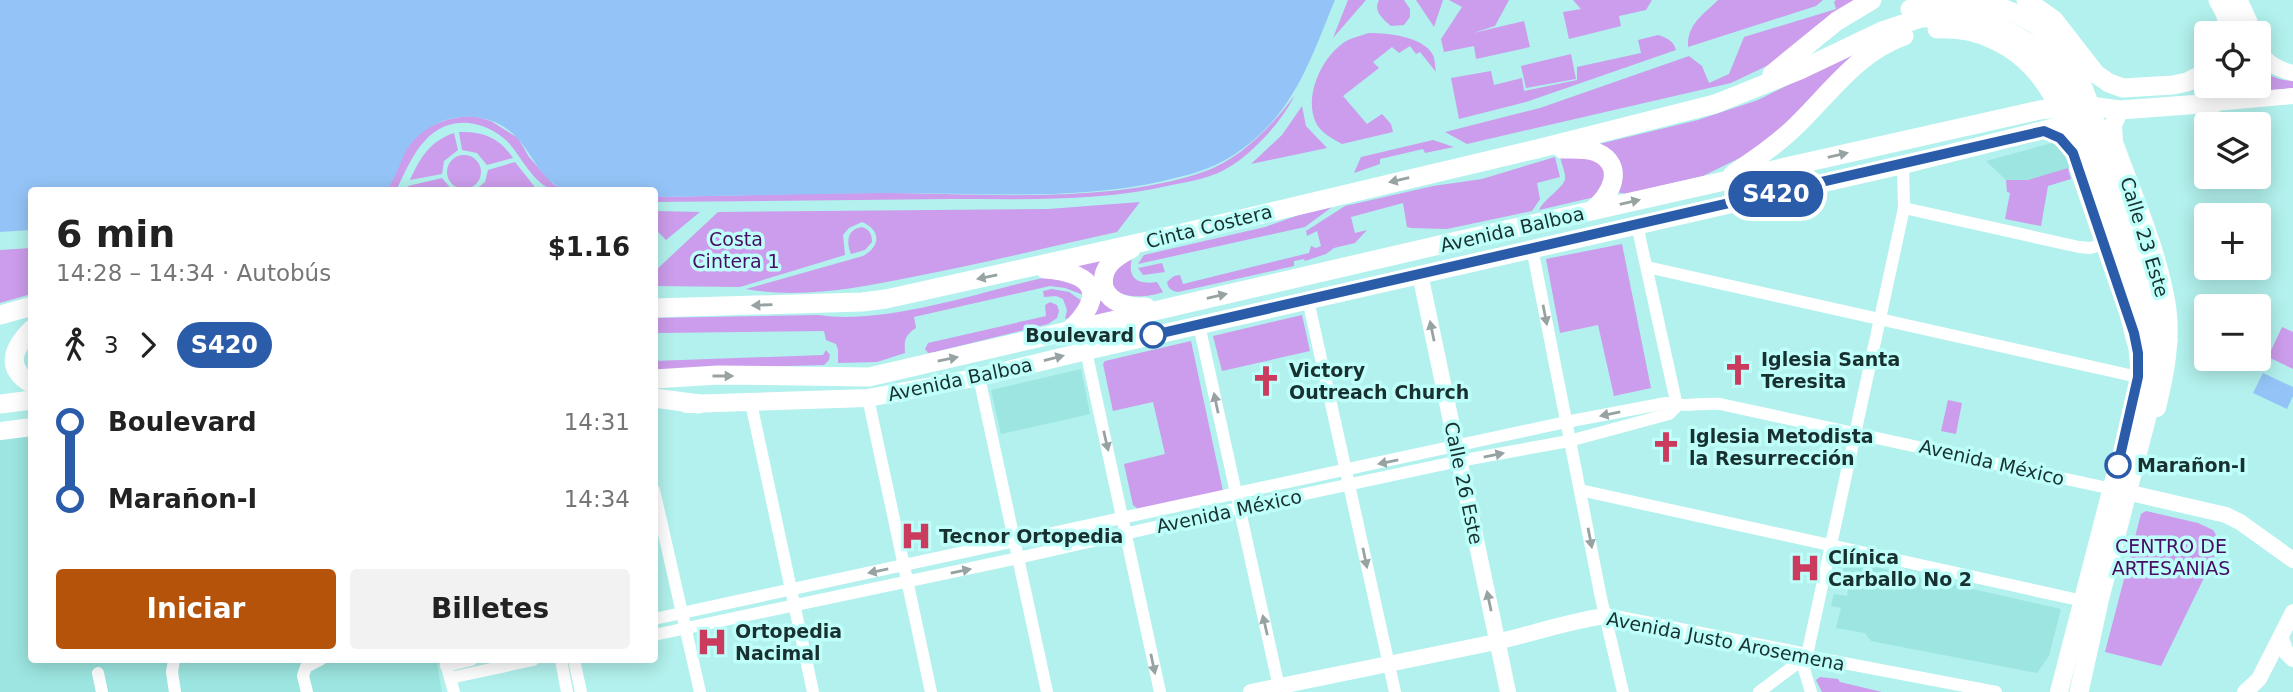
<!DOCTYPE html>
<html lang="es">
<head>
<meta charset="utf-8">
<style>
  body { margin:0; font-family:"DejaVu Sans",sans-serif; background:#f2f2f2; color:#222; height:100vh; display:flex; flex-direction:column; font-size:26px; white-space:nowrap }
  * { box-sizing:border-box; margin:0 }
  p { font-size:23px; color:#767676 }
  .icon { flex:none; width:38px; height:38px; fill:none; stroke:currentColor; stroke-width:2; stroke-linecap:round; stroke-linejoin:round }
  .map { position:relative; flex:1; overflow:hidden }
  .side { position:absolute; left:28px; top:187px; width:630px; height:476px; display:flex; flex-direction:column; background:#fff; border-radius:7px; box-shadow:0 4px 18px #0003 }
  .side>* { flex:none }
  .badge { padding:0 14px; border-radius:23px; font-size:24px; line-height:46px }
  .controls { position:absolute; left:2194px; top:21px; display:grid; gap:14px }
  .controls a { display:grid; place-items:center; width:77px; height:77px; border-radius:7px; background:#fff; box-shadow:0 4px 18px #0003; font-size:35px }
  .map>.badge { position:absolute; translate:-50% -50%; box-shadow:0 0 0 4px #fff }
  .legs { display:flex; align-items:center; gap:10px; height:77px; padding:0 28px; font-size:23px }
  .legs p { margin-inline-start:auto }
  .overview { display:flex; align-items:center; justify-content:space-between; height:119px; padding:0 28px }
  h1 { font-size:38px; font-weight:700; line-height:52px }
  .cta { display:flex; gap:14px; margin-top:auto; padding:14px 28px }
  .cta a { flex:1; height:80px; border-radius:7px; background:#b45309; color:#fff; font-size:28px; font-weight:700; line-height:80px; text-align:center }
  .cta a+a { background:#f2f2f2; color:#222 }
  ul { padding:0 28px; list-style:none }
  li { display:flex; align-items:center; gap:24px; height:77px; font-size:26px }
  li i { display:grid; place-items:center; width:10px; height:100%; margin:0 9px; background:currentColor }
  li i::after { content:''; width:18px; height:18px; margin:-9px; border:5px solid; border-radius:50%; background:#fff }
  li p { margin-inline-start:auto }
  li:first-child i { background:linear-gradient(#0000 50%,currentColor 0) }
  li:last-child i { background:linear-gradient(currentColor 50%,#0000 0) }
  .map>svg:first-child { display:block }
  .built { fill:#9ce5e0 }
  .green { fill:#cc9dec }
  .water { fill:#94c4f7 }
  .lines { fill:none; stroke-linecap:round; stroke-linejoin:round }
  .minor { stroke:#fff; stroke-width:12 }
  .tertiary { stroke:#fff; stroke-width:16 }
  .secondary { stroke:#fff; stroke-width:18 }
  .trunk { stroke:#fff; stroke-width:19 }
  .oneway { fill:#97a2a2 }
  .line-1-casing { stroke:#fff; stroke-width:16 }
  .line-1 { stroke:#2a5caa; stroke-width:10 }
  .stop-1-dot { fill:#fff; stroke:#2a5caa; stroke-width:3.5 }
  .labels { text-anchor:middle; dominant-baseline:central; stroke-width:7; stroke-linejoin:round; paint-order:stroke }
  .street-label { font-size:19px; fill:#183130; stroke:#bffffa }
  .park-label { font-size:19px; fill:#480d64; stroke:#bffffa }
  .stop-label { font-size:19px; font-weight:bold; fill:#183130; stroke:#bffffa; text-anchor:end }
  .poi-label { font-size:19px; font-weight:bold; fill:#183130; stroke:#bffffa; text-anchor:start }
</style>
</head>
<body>
<div class="map">
<svg width="2293" height="692" viewBox="0 0 2293 692">
  <rect width="100%" height="100%" fill="#b2f1ed"/>
  <g class="built">
    <path d="M2056,142L2067,152L2073,167L2028,180H2006L1986,161Z"/>
    <path d="M1081,369L1090,414L1001,434L991,390Z"/>
    <path d="M31,433L32,660H455L437,664L442,692H0V435Z"/>
    <path d="M1845,560L2061,609L2049,656L2037,673L1871,641L1865,633L1836,628L1841,608L1831,606L1834,594L1847,596L1849,583L1840,581Z"/>
  </g>
  <g class="green">
    <path d="M1348,0H1366L1333,38Z"/>
    <path d="M1379,0H1404L1410,9V17L1404,25L1391,26C1383,19 1373,11 1379,0Z"/>
    <path d="M1416,0H1443L1434,27Z"/>
    <path d="M1449,0H1509L1495,26L1473,33L1524,21L1530,47L1476,59L1474,46L1444,52L1441,39L1462,7Z"/>
    <path d="M1573,0H1652L1646,10L1619,16L1621,26L1569,39L1563,12L1581,9Z"/>
    <path d="M1718,0H1823L1816,6L1688,47C1687,24 1703,15 1718,0Z"/>
    <path d="M1836,0H1856L1773,63L1731,83L1467,144L1445,132L1540,108L1689,56L1702,66L1709,83L1729,74L1744,37L1836,9L1834,2Z"/>
    <path d="M1369,33C1387,33 1423,36 1433,55C1435,59 1435,67 1436,72L1420,52L1416,54L1410,46L1399,53L1392,47L1373,62L1379,68L1343,96L1367,124L1382,114L1391,124L1393,132L1342,144C1333,139 1321,133 1316,123C1304,97 1320,60 1343,43C1350,38 1360,36 1369,33Z"/>
    <path d="M1658,35C1667,38 1673,40 1676,50L1526,102L1459,119L1451,78L1491,71L1494,85L1522,78L1524,91L1577,80V67L1641,53L1638,40Z"/>
    <path d="M1883,38L1760,148L1703,176L1626,194L1616,192L1591,146L1698,120L1758,100Z"/>
    <path d="M1571,54L1576,79L1526,88L1521,66Z"/>
    <path d="M2259,65C2269,77 2278,80 2293,81V88L2239,93L2246,86H2259Z"/>
    <path d="M1295,95C1281,123 1248,160 1218,173C1204,179 1187,182 1172,185C1100,202 1025,199 951,199C852,200 753,201 655,202L654,197C729,196 803,193 877,193C978,193 1107,205 1203,172C1241,159 1272,126 1295,95Z"/>
    <path d="M1302,106L1306,126L1327,148L1251,164L1282,135Z"/>
    <path d="M474,116L491,121L518,138L529,157L553,184L566,191C561,191 554,192 550,189C531,180 521,156 507,141C496,131 484,125 469,123C427,119 411,159 396,191H385C394,180 398,168 403,155C415,127 446,117 474,116Z"/>
    <path d="M459,132C483,131 500,138 513,158L487,165L477,153L462,150Z"/>
    <path d="M454,133L458,150L444,161L442,174L410,180C420,158 430,141 454,133Z"/>
    <path d="M1433,140L1454,147L1425,153L1423,149L1380,159V164L1354,173L1361,157Z"/>
    <circle cx="464" cy="172" r="17"/>
    <path d="M1589,155L1609,171L1595,197L1539,210C1544,199 1564,187 1565,179C1566,173 1561,163 1560,156Z"/>
    <path d="M1555,157L1560,177L1537,183L1540,199L1532,211L1447,229L1411,228L1407,227L1403,203L1351,217L1355,233L1367,230L1355,243L1334,248L1326,254L1305,261L1304,259L1294,261V266L1178,292C1172,291 1168,289 1167,282L1174,276L1180,275L1183,284L1309,253L1311,246L1316,248L1321,246L1317,231L1307,236L1306,231L1345,206L1433,186L1482,179Z"/>
    <path d="M515,162L538,191H474L485,182L488,170Z"/>
    <path d="M2068,168L2071,179L2048,186L2041,226L2005,219L2010,193L2007,192L2006,180H2028Z"/>
    <path d="M442,178L453,191H404L408,186Z"/>
    <path d="M1140,202L1117,232C1049,247 980,264 912,277C858,288 801,299 746,289L863,256C881,246 881,230 862,222L849,228L843,235L845,255L740,287L655,286V271L718,212L1048,209Z"/>
    <path d="M1336,204L1305,227L1138,264L1144,255L1265,227L1321,207Z"/>
    <path d="M655,211L700,212L666,240L655,229Z"/>
    <path d="M862,227C869,229 872,234 872,242L865,250L851,254C846,242 847,229 862,227Z"/>
    <path d="M1622,244L1651,388L1614,396L1598,325L1560,333L1546,259Z"/>
    <path d="M31,248V294L0,303V250Z"/>
    <path d="M1108,256L1099,274L1130,310L1089,319L1095,307L1066,265Z"/>
    <path d="M1132,258C1127,278 1137,285 1157,282L1163,292C1145,299 1104,301 1112,271Z"/>
    <path d="M1162,263L1165,272L1143,275L1138,268Z"/>
    <path d="M1043,278L1071,279L1086,296L1065,288L1050,286L914,317L916,328C905,335 904,340 905,353L877,362L838,363V350L836,344L826,340L824,331L655,333L654,318L818,315C885,325 976,293 1043,278Z"/>
    <path d="M1052,289L1069,292L1082,301L1076,316L1065,319L1067,310L1063,299L1056,296L1044,297L1043,291Z"/>
    <path d="M1050,302L1057,305L1059,311L1057,318L1048,324L935,352L928,353L925,349L928,343L1046,316L1045,305Z"/>
    <path d="M1302,315L1310,351L1222,371L1213,336Z"/>
    <path d="M2282,327L2293,332V369L2268,357Z"/>
    <path d="M1191,341L1223,491L1138,509L1133,505L1124,464L1165,454L1153,402L1113,411L1103,364L1105,361Z"/>
    <path d="M826,350L830,355L829,360L824,365L655,370L654,361L823,355Z"/>
    <path d="M1948,400L1962,403L1956,434L1941,431Z"/>
    <path d="M2146,511L2198,523L2213,530L2221,543L2161,666L2105,652L2141,514Z"/>
    <path d="M1820,677L1838,679L1840,682L1882,692H1822L1816,680Z"/>
  </g>
  <g class="water">
    <path d="M0,0H1335C1309,63 1293,117 1232,156C1210,170 1188,175 1163,181C1070,202 973,192 877,193C803,194 729,196 655,197L654,191H566C541,180 535,159 519,140C492,108 442,110 414,140C400,155 399,176 385,191H32L31,230L0,232Z"/>
    <path d="M2263,373L2293,387V396L2287,409L2253,393Z"/>
  </g>
  <g class="lines">
    <g class="minor">
      <path d="M1904,208L2079,247L2090,248L2105,244"/>
      <path d="M1637,225L1677,406"/>
      <path d="M1532,248L1601,598L1623,692"/>
      <path d="M1647,267L2138,377"/>
      <path d="M1308,300L1395,692"/>
      <path d="M1199,325L1280,692"/>
      <path d="M1086,351L1160,692"/>
      <path d="M979,377L1047,692"/>
      <path d="M868,398L931,692"/>
      <path d="M751,403L813,692"/>
      <path d="M654,490L700,692"/>
      <path d="M1580,490L2083,601"/>
      <path d="M654,619L1566,422L1666,403C1684,408 1702,402 1720,404L2117,490"/>
      <path d="M654,635L1018,558L1239,508L1459,461L1569,441L1669,414L1677,406"/>
      <path d="M1807,656L1996,692"/>
      <path d="M174,660L172,672L175,692"/>
      <path d="M445,660L454,692"/>
      <path d="M561,660L567,692"/>
      <path d="M574,660L581,692"/>
      <path d="M446,666L471,660"/>
      <path d="M98,673L102,692"/>
      <path d="M450,678L533,660"/>
      <path d="M307,692L303,676L306,667L320,660"/>
      <path d="M1759,692L1807,656"/>
      <path d="M1811,692L1804,669L1904,208L1903,165"/>
    </g>
    <g class="tertiary">
      <path d="M2259,51C2268,64 2278,69 2293,73"/>
      <path d="M2215,103L2293,96"/>
      <path d="M1420,274L1508,692"/>
      <path d="M2135,494L2226,515L2240,522L2293,560"/>
      <path d="M2281,639L2286,652L2293,659"/>
      <path d="M1251,692C1331,676 1411,660 1491,643C1530,635 1567,621 1606,616L1807,656"/>
      <path d="M2245,692L2259,679L2293,612"/>
    </g>
    <g class="secondary">
      <path d="M2120,110L2113,125L2114,142C2133,195 2158,250 2167,306C2172,340 2165,375 2157,408"/>
      <path d="M2078,167L2128,312L2136,343"/>
      <path d="M686,404L868,398L979,377L1086,351L1903,165L2079,121"/>
      <path d="M0,431L32,427"/>
      <path d="M2059,692L2119,460"/>
    </g>
    <g class="trunk">
      <path d="M1968,0C2004,5 2038,20 2061,49C2082,74 2091,111 2102,141C2125,207 2146,274 2168,340"/>
      <path d="M2026,0L2054,20L2096,74L2109,83L2123,88L2173,85L2187,82L2207,72"/>
      <path d="M2218,0L2225,13L2231,33"/>
      <path d="M2238,0L2248,22V33"/>
      <path d="M1910,9L1924,4L1957,0"/>
      <path d="M1937,29C1957,28 1976,31 1994,40C2052,66 2066,124 2086,179"/>
      <path d="M1772,74L1837,21L1872,0"/>
      <path d="M1562,149C1573,149 1586,148 1596,152C1627,165 1611,197 1591,211"/>
      <path d="M1733,174C1756,159 1778,144 1797,125C1831,92 1858,52 1904,36"/>
      <path d="M1131,249C1115,257 1100,267 1104,288C1112,305 1128,307 1146,307"/>
      <path d="M1045,269C1096,273 1107,295 1069,331"/>
      <path d="M654,308L862,302L886,299L1161,238L1537,149L1715,104L1800,70L1882,31L1921,18L1966,16L1988,22L2012,33L2033,46L2051,64L2064,83L2074,107L2144,310L2155,360L2151,401L2100,597L2079,692"/>
      <path d="M0,315L32,306"/>
      <path d="M32,329C13,348 4,368 32,384"/>
      <path d="M1086,351L1142,321"/>
      <path d="M654,379L718,375L869,377L1448,243L2040,110L2082,105L2120,110L2215,103L2232,86"/>
      <path d="M654,398L699,404"/>
      <path d="M0,404L32,400"/>
      <path d="M2119,476L2141,379L2136,330"/>
    </g>
  </g>
  <defs><path id="oneway-solid" d="M-6-.8H1V-3.2L6.5 0L1 3.2V.8H-6Z" transform="scale(1.75)"/></defs>
  <g class="oneway">
    <use href="#oneway-solid" transform="translate(1838 155) rotate(-13)"/>
    <use href="#oneway-solid" transform="translate(1399 180) rotate(167)"/>
    <use href="#oneway-solid" transform="translate(1630 202) rotate(-13)"/>
    <use href="#oneway-solid" transform="translate(987 277) rotate(168)"/>
    <use href="#oneway-solid" transform="translate(1217 296) rotate(-13)"/>
    <use href="#oneway-solid" transform="translate(762 305) rotate(178)"/>
    <use href="#oneway-solid" transform="translate(1545 315) rotate(79)"/>
    <use href="#oneway-solid" transform="translate(1432 331) rotate(-102)"/>
    <use href="#oneway-solid" transform="translate(1054 358) rotate(-14)"/>
    <use href="#oneway-solid" transform="translate(948 359) rotate(-11)"/>
    <use href="#oneway-solid" transform="translate(723 376)"/>
    <use href="#oneway-solid" transform="translate(1216 403) rotate(-102)"/>
    <use href="#oneway-solid" transform="translate(1610 414) rotate(169)"/>
    <use href="#oneway-solid" transform="translate(1106 441) rotate(77)"/>
    <use href="#oneway-solid" transform="translate(1494 455) rotate(-11)"/>
    <use href="#oneway-solid" transform="translate(1388 462) rotate(168)"/>
    <use href="#oneway-solid" transform="translate(1590 538) rotate(79)"/>
    <use href="#oneway-solid" transform="translate(1365 558) rotate(78)"/>
    <use href="#oneway-solid" transform="translate(878 571) rotate(168)"/>
    <use href="#oneway-solid" transform="translate(961 571) rotate(-12)"/>
    <use href="#oneway-solid" transform="translate(1489 601) rotate(-102)"/>
    <use href="#oneway-solid" transform="translate(1265 625) rotate(-103)"/>
    <use href="#oneway-solid" transform="translate(1153 664) rotate(78)"/>
  </g>
  <g class="lines">
    <defs>
      <path id="line-1" d="M1153,335L2044,131L2060,138L2073,153L2134,333L2138,353V377L2118,465"/>
    </defs>
    <use href="#line-1" class="line-1-casing"/>
    <use href="#line-1" class="line-1"/>
  </g>
  <defs>
    <symbol id="church-bare" viewBox="-9 -9 18 18"><path d="M-1.2-6h2.4v3.5h3.3v2.4h-3.3V6h-2.4V-.1h-3.3v-2.4h3.3Z" fill="#ca3b5e" stroke="#bffffa" stroke-width="2.5" paint-order="stroke"/></symbol>
    <symbol id="hospital-bare" viewBox="-9 -9 18 18"><path d="M-5-5h3v3.5h4V-5h3V5h-3V1.5h-4V5h-3Z" fill="#ca3b5e" stroke="#bffffa" stroke-width="2.5" paint-order="stroke"/></symbol>
  </defs>
  <g fill-rule="evenodd">
    <use href="#church-bare" x="1716" y="348" width="44" height="44"/>
    <use href="#church-bare" x="1244" y="359" width="44" height="44"/>
    <use href="#church-bare" x="1644" y="425" width="44" height="44"/>
    <use href="#hospital-bare" x="894" y="514" width="44" height="44"/>
    <use href="#hospital-bare" x="1783" y="546" width="44" height="44"/>
    <use href="#hospital-bare" x="690" y="620" width="44" height="44"/>
  </g>
  <g class="stop-1-dot">
    <circle cx="1153" cy="335" r="12"/>
    <circle cx="2118" cy="465" r="12"/>
  </g>
  <g class="labels">
    <g class="street-label">
      <text transform="translate(1209 226) rotate(-14)">Cinta Costera</text>
      <text transform="translate(1512 229) rotate(-13)">Avenida Balboa</text>
      <text transform="translate(2145 237) rotate(73)">Calle 23 Este</text>
      <text transform="translate(960 379) rotate(-12)">Avenida Balboa</text>
      <text transform="translate(1992 462) rotate(13)">Avenida México</text>
      <text transform="translate(1464 483) rotate(78)">Calle 26 Este</text>
      <text transform="translate(1229 511) rotate(-12)">Avenida México</text>
      <text transform="translate(1726 641) rotate(11)">Avenida Justo Arosemena</text>
    </g>
    <g class="park-label">
      <text x="736" y="239">Costa<tspan x="736" dy="22">Cintera 1</tspan></text>
      <text x="2171" y="546">CENTRO DE<tspan x="2171" dy="22">ARTESANIAS</tspan></text>
    </g>
    <g class="stop-label">
      <text x="1134" y="335">Boulevard</text>
      <text x="2137" y="465" text-anchor="start">Marañon-I</text>
    </g>
    <g class="poi-label">
      <text x="1761" y="359">Iglesia Santa<tspan x="1761" dy="22">Teresita</tspan></text>
      <text x="1289" y="370">Victory<tspan x="1289" dy="22">Outreach Church</tspan></text>
      <text x="1689" y="436">Iglesia Metodista<tspan x="1689" dy="22">la Resurrección</tspan></text>
      <text x="939" y="536">Tecnor Ortopedia</text>
      <text x="1828" y="557">Clínica<tspan x="1828" dy="22">Carballo No 2</tspan></text>
      <text x="735" y="631">Ortopedia<tspan x="735" dy="22">Nacimal</tspan></text>
    </g>
  </g>
</svg>
<div class="controls">
<a><svg class="icon" aria-label="locate" viewBox="0 0 24 24"><circle cx="12" cy="12" r="6"/><path d="M12 2v4M12 18v4M2 12h4M18 12h4"/></svg></a>
<a><svg class="icon" aria-label="layers" viewBox="0 0 24 24"><path d="M12 4l9 5-9 5-9-5zM3 14l9 5 9-5"/></svg></a>
<a>+</a>
<a>−</a>
</div>
<b class="badge" style="left:1776px;top:194px;background:#2a5caa;color:#fff">S420</b>
<section class="side">
<div class="overview"><div><h1>6 min</h1><p>14:28 – 14:34 · Autobús</p></div><b>$1.16</b></div>
<div class="legs"><svg class="icon" aria-label="walk" viewBox="0 0 24 24"><circle cx="13" cy="4" r="2"/><path d="M13 8l-2 6 4 7M11 14l-3 7M7 12l3-4h3l4 4"/></svg>3<svg class="icon" aria-label="forward" viewBox="0 0 24 24"><path d="M9 5l7 7-7 7"/></svg><b class="badge" style="background:#2a5caa;color:#fff">S420</b></div>
<ul>
<li><i style="color:#2a5caa"></i><b>Boulevard</b><p>14:31</p></li>
<li><i style="color:#2a5caa"></i><b>Marañon-I</b><p>14:34</p></li>
</ul>
<div class="cta"><a>Iniciar</a><a>Billetes</a></div>
</section>
</div>
</body>
</html>
